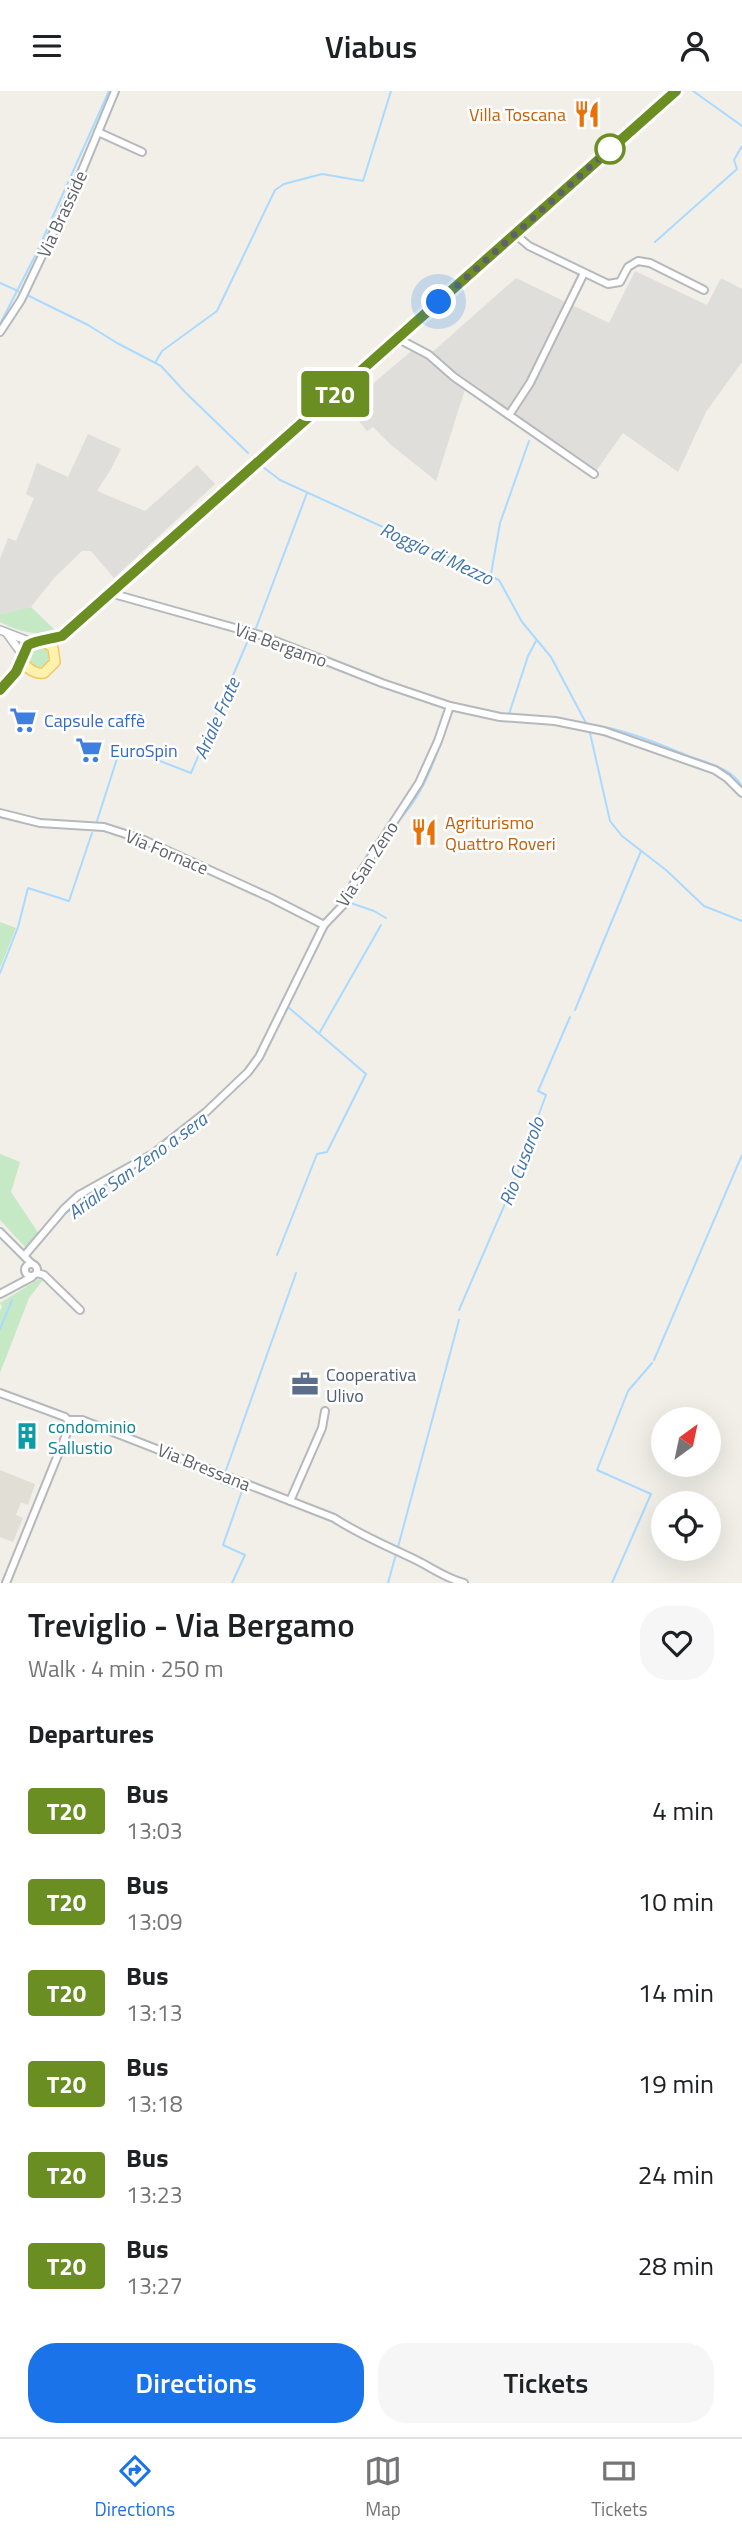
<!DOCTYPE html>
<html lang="en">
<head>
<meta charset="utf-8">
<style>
  body { margin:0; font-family:"Titillium Web",sans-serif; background:#f6f6f6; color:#202124; height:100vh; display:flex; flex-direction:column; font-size:26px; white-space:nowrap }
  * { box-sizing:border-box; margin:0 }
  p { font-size:23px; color:#757577 }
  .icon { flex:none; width:38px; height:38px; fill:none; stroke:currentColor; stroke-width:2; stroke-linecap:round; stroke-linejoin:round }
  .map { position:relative; height:1492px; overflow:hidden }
  .panel { display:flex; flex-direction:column; background:#fff; flex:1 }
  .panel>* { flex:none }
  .badge { padding:0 14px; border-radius:5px; font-size:24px; line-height:46px }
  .needle { width:46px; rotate:33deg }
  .fabs { position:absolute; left:651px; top:1316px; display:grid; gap:14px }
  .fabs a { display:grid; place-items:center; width:70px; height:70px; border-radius:50%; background:#fff; box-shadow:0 7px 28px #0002; font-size:35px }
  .you { position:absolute; width:35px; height:35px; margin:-18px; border:5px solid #fff; border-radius:50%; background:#1a73e8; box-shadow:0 0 0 10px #1a73e833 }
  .map>.badge { position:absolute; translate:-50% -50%; box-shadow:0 0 0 4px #fff }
  h2 { padding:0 28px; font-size:26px; line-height:63px }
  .round { display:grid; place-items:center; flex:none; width:74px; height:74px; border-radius:28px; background:#f6f6f6 }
  .summary { display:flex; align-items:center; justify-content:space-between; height:119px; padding:0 28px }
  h1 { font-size:33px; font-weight:600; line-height:52px }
  .button { display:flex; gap:14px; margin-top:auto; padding:14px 28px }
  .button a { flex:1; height:80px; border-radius:28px; background:#1a73e8; color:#fff; font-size:28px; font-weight:600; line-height:80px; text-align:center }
  .button a+a { background:#f6f6f6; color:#202124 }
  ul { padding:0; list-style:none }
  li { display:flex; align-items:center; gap:21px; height:91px; padding:0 28px }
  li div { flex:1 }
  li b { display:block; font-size:26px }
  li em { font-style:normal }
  li .badge { min-width:77px; font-weight:700; text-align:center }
  header { display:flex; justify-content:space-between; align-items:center; height:91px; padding:0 28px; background:#fff; font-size:32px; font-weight:600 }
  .tab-bar { display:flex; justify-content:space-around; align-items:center; height:98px; border-top:2px solid #e0e0e0; background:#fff; font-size:19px; color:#757577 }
  .tab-bar a { display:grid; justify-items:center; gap:4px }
  .tab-bar .on { color:#1a73e8 }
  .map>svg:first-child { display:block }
  .industrial { fill:#e0deda }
  .education { fill:#e1ded6 }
  .green { fill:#c5e8c5 }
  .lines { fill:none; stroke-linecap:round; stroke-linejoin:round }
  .stream { stroke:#aadaff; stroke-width:2 }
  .minor-casing { stroke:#b5b8bc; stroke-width:10 }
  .tertiary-casing { stroke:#b5b8bc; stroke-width:10 }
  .primary-casing { stroke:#f2c960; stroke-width:12 }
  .minor { stroke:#fff; stroke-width:6 }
  .tertiary { stroke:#fff; stroke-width:7 }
  .primary { stroke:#fff2af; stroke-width:9 }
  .line-casing { stroke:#fff; stroke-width:16 }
  .line { stroke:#6b8e23; stroke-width:10 }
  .walk { stroke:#5f6368; stroke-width:7; stroke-dasharray:0 12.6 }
  .stop-dot { fill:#fff; stroke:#6b8e23; stroke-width:3.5 }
  .labels { text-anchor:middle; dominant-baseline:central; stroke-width:5; stroke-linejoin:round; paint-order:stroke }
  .food-label { font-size:18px; fill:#c56008; stroke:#fff; text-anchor:end }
  .street-label { font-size:18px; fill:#5f6368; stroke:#fff }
  .shop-label { font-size:18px; fill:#366cbe; stroke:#fff; text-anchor:start }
  .service-label { font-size:18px; fill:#4e5e75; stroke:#fff; text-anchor:start }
  .culture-label { font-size:18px; fill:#0d838f; stroke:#fff; text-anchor:start }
  .water-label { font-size:19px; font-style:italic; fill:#4174aa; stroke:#fff }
</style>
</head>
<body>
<header><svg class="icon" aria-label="menu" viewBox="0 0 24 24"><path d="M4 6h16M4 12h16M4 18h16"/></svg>Viabus<svg class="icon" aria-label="person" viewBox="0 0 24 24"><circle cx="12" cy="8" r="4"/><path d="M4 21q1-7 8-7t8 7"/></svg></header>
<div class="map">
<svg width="742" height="1492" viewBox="0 0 742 1492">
  <rect width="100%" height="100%" fill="#f1efe8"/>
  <g class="industrial">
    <path d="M635,180L707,214L721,187L742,198V271L706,321L678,381L623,342L594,383L466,295L436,390L390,353L373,336L367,340L347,315L416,256L429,264L516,187L609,232Z"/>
    <path d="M88,343L121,358L111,378L97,400L145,420L197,374L215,393L114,487L91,460H82L54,487L31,516L0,523V468L8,447L16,450L34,407L26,403L37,372L68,386Z"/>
  </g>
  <path class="education" d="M0,1379L35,1393L28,1414L21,1411L16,1424L23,1427L13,1451L0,1446Z"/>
  <g class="green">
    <path d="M31,516L55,539C37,547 16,539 0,531V523Z"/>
    <circle cx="39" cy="566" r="10"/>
    <path d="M0,831L16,837L0,877Z"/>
    <path d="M0,1063L20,1071L11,1101L39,1143L26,1157L0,1129Z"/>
    <path d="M39,1188L43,1189L29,1207L0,1282V1220L2,1216L0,1212Z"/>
  </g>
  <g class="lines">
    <g class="stream">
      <path d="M693,0L742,35"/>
      <path d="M655,151L737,78L734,69L742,55"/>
      <path d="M0,192L18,200"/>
      <path d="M29,205L88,234L117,252L161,275L185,301L248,362"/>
      <path d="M0,233L36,163L109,0"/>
      <path d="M155,272L162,260L217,220L275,99L284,93L322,83L363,90L391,0"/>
      <path d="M263,376L280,389L499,489L522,531L551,566L587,634"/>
      <path d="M491,483L500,432L529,350"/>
      <path d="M256,537L307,402"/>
      <path d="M456,613L488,620"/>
      <path d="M509,623L528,565L536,550"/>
      <path d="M587,633C625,638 657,652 691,666C711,673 730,677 742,695"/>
      <path d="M590,642L610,730L622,745L666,779L704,815L742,830"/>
      <path d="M442,647L452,620"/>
      <path d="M97,730L121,655L191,682L249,547L252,546"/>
      <path d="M396,732C419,710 430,681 441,652"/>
      <path d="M348,811L374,820L386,827"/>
      <path d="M0,882L18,836L28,797L69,810L92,742"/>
      <path d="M575,919L641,760"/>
      <path d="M320,941L381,834"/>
      <path d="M168,1055L208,1024"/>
      <path d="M63,1124L137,1075"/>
      <path d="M277,1164L317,1063L327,1061L366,983L288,916L281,929"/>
      <path d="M459,1219L511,1099L546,1004L538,1000L570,926"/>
      <path d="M0,1238L12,1209"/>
      <path d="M654,1269L742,1064"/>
      <path d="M225,1382L296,1182"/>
      <path d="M223,1388L221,1392L242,1400L223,1454L245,1464L232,1492"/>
      <path d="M398,1456L459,1229"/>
      <path d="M388,1492L396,1463"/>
      <path d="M612,1492L651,1403L597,1379L628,1300L652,1272"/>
    </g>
    <defs>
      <g id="minor">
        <path d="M98,41L142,61"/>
        <path d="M515,143L529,155L608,193L620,191L628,176L638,170L650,172L704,199"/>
        <path d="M0,241L21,209L79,87L115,0"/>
        <path d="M397,247L429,264L454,286L594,383"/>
        <path d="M509,324L530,292L584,182"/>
        <path d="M110,502L260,544L382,592L450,615"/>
        <path d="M0,722L40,732L104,736L144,749L271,807L324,834"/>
        <path d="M0,1141L32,1173"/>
        <path d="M25,1164L64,1118L79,1104L154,1062L182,1040L206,1021L248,981L259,966L324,834L344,813L354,792L419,692L438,650L450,615L500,626L555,630L604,640L715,679L727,687L742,702"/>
        <circle cx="31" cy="1179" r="6"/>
        <path d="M37,1182L44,1184L80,1219"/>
        <path d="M0,1203L32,1186"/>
        <path d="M0,1302L65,1326L68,1329H82L334,1427C360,1444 387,1455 414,1468C431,1476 445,1487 464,1492"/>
        <path d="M290,1410L322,1337L325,1320"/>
        <path d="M6,1492L68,1339V1329"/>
      </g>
      <g id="tertiary">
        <path d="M0,539L31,551"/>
        <path d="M8,544L22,563"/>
      </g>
      <g id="primary">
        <path d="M45,551L53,557L55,571L44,582C28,584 13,565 29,553C35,549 39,552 45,551C50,550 57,546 62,545L676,0"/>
        <path d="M0,599L8,592L23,570"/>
      </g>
    </defs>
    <use href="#minor" class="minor-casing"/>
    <use href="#tertiary" class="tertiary-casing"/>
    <use href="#primary" class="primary-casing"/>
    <use href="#minor" class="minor"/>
    <use href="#tertiary" class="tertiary"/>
    <use href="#primary" class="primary"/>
  </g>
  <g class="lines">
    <defs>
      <path id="line" d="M0,599L16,581L28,554C37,549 51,548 62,545L676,0"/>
    </defs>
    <use href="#line" class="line-casing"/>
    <use href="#line" class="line"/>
    <path class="walk" d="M439,211L610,58"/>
  </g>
  <defs>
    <symbol id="restaurant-bare" viewBox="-9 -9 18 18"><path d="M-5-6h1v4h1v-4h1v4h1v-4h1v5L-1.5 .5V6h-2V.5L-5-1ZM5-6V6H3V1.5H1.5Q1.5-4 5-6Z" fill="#e8710a" stroke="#fff" stroke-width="2.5" paint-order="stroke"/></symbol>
    <symbol id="supermarket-bare" viewBox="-9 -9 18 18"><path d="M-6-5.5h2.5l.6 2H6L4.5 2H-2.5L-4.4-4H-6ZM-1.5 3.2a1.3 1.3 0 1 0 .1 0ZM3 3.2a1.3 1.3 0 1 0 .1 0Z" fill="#3f7fe0" stroke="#fff" stroke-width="2.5" paint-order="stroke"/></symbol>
    <symbol id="office-bare" viewBox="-9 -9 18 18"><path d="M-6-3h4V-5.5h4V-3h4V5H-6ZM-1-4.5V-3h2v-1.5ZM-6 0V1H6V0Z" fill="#5c6f8a" stroke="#fff" stroke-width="2.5" paint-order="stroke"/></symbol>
    <symbol id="building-bare" viewBox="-9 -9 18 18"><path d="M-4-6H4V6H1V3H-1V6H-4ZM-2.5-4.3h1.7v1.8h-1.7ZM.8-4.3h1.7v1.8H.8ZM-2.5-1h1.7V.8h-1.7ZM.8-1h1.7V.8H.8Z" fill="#0f9aa8" stroke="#fff" stroke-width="2.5" paint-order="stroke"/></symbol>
  </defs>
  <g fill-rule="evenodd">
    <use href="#restaurant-bare" x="568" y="4" width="38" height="38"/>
    <use href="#supermarket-bare" x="4" y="610" width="38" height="38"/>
    <use href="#supermarket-bare" x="70" y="640" width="38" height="38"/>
    <use href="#restaurant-bare" x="405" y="722" width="38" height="38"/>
    <use href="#office-bare" x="286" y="1274" width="38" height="38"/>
    <use href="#building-bare" x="8" y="1326" width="38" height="38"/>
  </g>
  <circle class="stop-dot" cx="610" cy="58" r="14"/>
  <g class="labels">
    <g class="food-label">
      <text x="566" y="23">Villa Toscana</text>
      <text x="445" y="731" text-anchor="start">Agriturismo<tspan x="445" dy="21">Quattro Roveri</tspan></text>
    </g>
    <g class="street-label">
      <text transform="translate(62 123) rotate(-65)">Via Brasside</text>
      <text transform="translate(281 554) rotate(20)">Via Bergamo</text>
      <text transform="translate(167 761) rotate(23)">Via Fornace</text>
      <text transform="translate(367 773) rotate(-57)">Via San Zeno</text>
      <text transform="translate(204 1376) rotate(22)">Via Bressana</text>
    </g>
    <g class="shop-label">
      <text x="44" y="629">Capsule caffè</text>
      <text x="110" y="659">EuroSpin</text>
    </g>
    <g class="service-label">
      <text x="326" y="1283">Cooperativa<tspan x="326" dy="21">Ulivo</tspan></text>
    </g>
    <g class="culture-label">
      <text x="48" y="1335">condominio<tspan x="48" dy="21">Sallustio</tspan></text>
    </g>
    <g class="water-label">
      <text transform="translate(437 462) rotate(25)">Roggia di Mezzo</text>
      <text transform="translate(216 627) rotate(-66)">Ariale Frate</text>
      <text transform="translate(521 1070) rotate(-69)">Rio Cusarolo</text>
      <text transform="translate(137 1074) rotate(-36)">Ariale San Zeno a sera</text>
    </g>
  </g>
</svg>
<div class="fabs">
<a><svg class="needle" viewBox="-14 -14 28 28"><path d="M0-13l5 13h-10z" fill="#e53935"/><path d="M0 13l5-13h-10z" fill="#757577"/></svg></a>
<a><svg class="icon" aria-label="locate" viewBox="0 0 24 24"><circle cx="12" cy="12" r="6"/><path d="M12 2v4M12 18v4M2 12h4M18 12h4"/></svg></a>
</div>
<div class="you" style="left:439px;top:211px"></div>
<b class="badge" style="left:335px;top:303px;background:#6b8e23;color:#fff">T20</b>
</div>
<section class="panel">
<div class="summary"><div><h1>Treviglio - Via Bergamo</h1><p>Walk · 4 min · 250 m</p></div><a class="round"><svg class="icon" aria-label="heart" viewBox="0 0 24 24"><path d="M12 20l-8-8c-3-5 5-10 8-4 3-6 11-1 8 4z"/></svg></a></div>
<h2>Departures</h2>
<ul>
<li><span class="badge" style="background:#6b8e23;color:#fff">T20</span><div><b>Bus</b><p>13:03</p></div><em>4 min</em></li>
<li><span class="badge" style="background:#6b8e23;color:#fff">T20</span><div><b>Bus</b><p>13:09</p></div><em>10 min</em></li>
<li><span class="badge" style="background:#6b8e23;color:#fff">T20</span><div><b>Bus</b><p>13:13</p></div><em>14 min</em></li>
<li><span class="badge" style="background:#6b8e23;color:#fff">T20</span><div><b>Bus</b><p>13:18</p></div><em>19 min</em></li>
<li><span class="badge" style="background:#6b8e23;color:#fff">T20</span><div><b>Bus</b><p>13:23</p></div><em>24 min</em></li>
<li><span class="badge" style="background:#6b8e23;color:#fff">T20</span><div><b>Bus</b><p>13:27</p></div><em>28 min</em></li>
</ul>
<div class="button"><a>Directions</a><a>Tickets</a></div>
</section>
<nav class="tab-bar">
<a class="on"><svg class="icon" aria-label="directions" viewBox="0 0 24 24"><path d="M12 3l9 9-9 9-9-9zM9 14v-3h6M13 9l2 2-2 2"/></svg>Directions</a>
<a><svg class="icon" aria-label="map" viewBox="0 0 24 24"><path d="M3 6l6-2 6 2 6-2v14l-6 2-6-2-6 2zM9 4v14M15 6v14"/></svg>Map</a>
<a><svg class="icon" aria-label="tickets" viewBox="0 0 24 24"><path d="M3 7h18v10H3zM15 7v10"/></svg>Tickets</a>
</nav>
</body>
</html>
